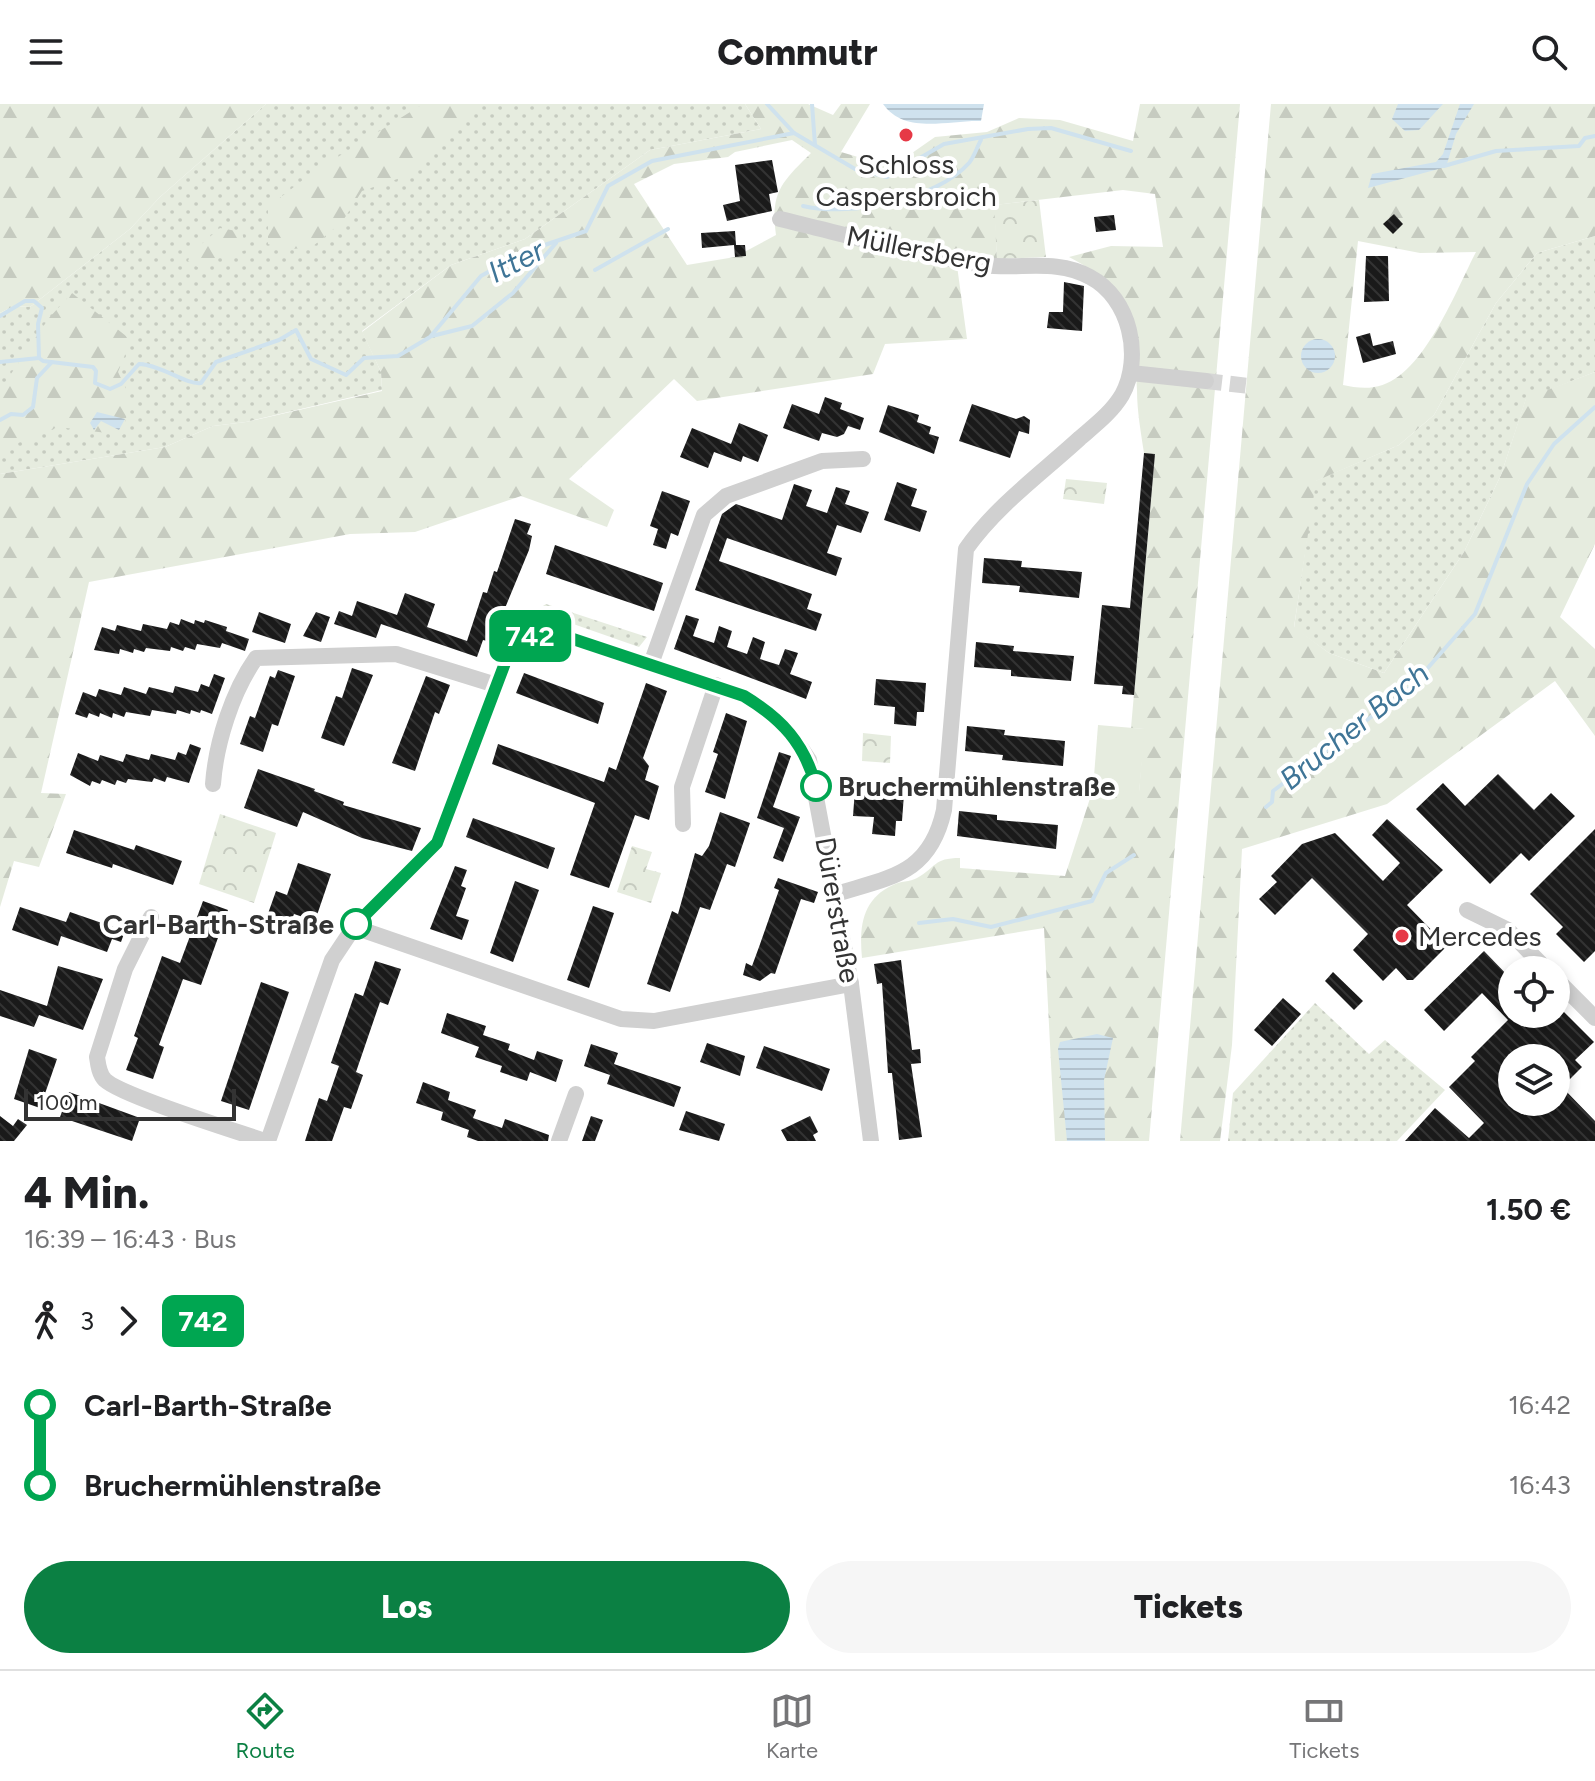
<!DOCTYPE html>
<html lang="de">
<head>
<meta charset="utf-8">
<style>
  body { margin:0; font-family:Figtree,sans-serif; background:#f6f6f6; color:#202124; height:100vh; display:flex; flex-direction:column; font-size:30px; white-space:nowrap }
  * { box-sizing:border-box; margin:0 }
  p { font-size:26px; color:#757577 }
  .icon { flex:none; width:44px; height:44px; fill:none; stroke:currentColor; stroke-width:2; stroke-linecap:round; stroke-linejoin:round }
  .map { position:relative; height:1037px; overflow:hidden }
  .side { display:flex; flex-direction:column; background:#fff; flex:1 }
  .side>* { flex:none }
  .badge { padding:0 16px; border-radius:12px; font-size:28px; line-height:52px }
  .fabs { position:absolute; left:1498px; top:852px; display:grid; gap:16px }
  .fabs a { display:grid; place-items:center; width:72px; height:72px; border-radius:50%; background:#fff; box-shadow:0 4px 12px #0003; font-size:40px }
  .scale { position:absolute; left:24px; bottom:20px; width:212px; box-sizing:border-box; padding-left:8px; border:4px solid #333; border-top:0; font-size:22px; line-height:28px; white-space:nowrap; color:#333; -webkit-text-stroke:6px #fff; paint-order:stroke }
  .map>.badge { position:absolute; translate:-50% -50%; box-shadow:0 0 0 4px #fff }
  .legs { display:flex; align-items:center; gap:12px; height:88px; padding:0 24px; font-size:26px }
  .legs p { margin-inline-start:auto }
  .head { display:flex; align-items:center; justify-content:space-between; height:136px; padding:0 24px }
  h1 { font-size:44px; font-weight:800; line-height:60px }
  .action { display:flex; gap:16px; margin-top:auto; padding:16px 24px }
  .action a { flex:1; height:92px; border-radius:48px; background:#0b8043; color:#fff; font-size:32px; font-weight:800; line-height:92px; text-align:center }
  .action a+a { background:#f6f6f6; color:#202124 }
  ul { padding:0 24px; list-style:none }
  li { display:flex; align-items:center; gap:28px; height:80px; font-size:30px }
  li i { display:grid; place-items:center; width:12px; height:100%; margin:0 10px; background:currentColor }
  li i::after { content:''; width:20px; height:20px; margin:-10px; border:6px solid; border-radius:50%; background:#fff }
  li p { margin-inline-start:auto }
  li:first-child i { background:linear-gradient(#0000 50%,currentColor 0) }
  li:last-child i { background:linear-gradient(currentColor 50%,#0000 0) }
  header { display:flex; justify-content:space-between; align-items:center; height:104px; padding:0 24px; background:#fff; font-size:36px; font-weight:800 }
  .dock { display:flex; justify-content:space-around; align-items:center; height:112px; border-top:2px solid #e0e0e0; background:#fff; font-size:22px; color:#757577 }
  .dock a { display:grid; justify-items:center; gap:4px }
  .dock .on { color:#0b8043 }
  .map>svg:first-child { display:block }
  .grass { fill:url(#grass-dots) }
  .forest { fill:url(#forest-firs); fill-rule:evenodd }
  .park { fill:url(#park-crowns) }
  .pitch { fill:#e6ecdf }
  .water { fill:url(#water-rules) }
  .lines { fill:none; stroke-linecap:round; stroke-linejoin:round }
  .stream { stroke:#cfe2ee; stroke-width:4 }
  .building { fill:url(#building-back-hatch); fill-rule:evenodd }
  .minor-tunnel { stroke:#d6d6d6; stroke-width:16; stroke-dasharray:16 8; stroke-linecap:butt }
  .minor { stroke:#d0d0d0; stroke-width:16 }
  .line-1-casing { stroke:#fff; stroke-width:18 }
  .line-1 { stroke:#00a651; stroke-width:12 }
  .poi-dot { fill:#e63946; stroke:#fff; stroke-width:3 }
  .stop-1-dot { fill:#fff; stroke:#00a651; stroke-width:4 }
  .labels { text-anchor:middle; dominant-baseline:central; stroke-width:8; stroke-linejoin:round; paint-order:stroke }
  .poi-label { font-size:28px; fill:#333; stroke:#fff }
  .street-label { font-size:28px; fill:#333; stroke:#fff }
  .stop-label { font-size:28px; font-weight:bold; fill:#333; stroke:#fff; text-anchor:start }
  .water-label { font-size:30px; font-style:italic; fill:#3f7597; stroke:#fff }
</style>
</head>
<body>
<header><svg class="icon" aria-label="menu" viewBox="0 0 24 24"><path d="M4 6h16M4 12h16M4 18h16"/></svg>Commutr<svg class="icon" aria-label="search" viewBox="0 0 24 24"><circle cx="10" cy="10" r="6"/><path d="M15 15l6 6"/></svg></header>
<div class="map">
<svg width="1595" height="1037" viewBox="0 0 1595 1037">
  <defs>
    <pattern id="grass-dots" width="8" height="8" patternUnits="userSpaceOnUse" patternTransform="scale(2)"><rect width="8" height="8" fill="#e6ecdf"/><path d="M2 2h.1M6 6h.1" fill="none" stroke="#c6cbc0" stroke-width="1.8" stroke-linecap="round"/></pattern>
    <pattern id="forest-firs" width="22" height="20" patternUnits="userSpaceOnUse" patternTransform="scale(2)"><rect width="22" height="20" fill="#e6ecdf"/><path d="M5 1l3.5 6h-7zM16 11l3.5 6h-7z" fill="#c6cbc0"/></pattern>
    <pattern id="park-crowns" width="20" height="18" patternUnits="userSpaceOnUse" patternTransform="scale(2)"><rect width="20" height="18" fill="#e6ecdf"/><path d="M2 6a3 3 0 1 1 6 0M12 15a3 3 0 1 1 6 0" fill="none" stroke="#c6cbc0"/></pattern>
    <pattern id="water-rules" width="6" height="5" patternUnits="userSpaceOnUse" patternTransform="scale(2)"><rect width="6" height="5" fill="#cfe2ee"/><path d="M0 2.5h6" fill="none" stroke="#b2c2cd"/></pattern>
    <pattern id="building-back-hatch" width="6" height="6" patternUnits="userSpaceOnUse" patternTransform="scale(2)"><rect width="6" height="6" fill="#1a1a1a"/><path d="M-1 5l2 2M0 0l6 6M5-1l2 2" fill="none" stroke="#333"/></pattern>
  </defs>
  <rect width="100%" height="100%" fill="#fff"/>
  <g class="grass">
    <path d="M266,0H745L761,25L650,46L525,135L451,161L362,227L381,268L382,286L246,318L213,322L165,343L0,370V209L14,202L30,203L130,125L160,93Z"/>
    <path d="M1595,132V268L1526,295L1501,371L1464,448L1384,569L1329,549L1294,524L1315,377L1399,341L1434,311L1496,199L1537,149Z"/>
    <path d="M546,500L647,533L639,543L559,515L536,518L535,507Z"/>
    <path d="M1315,899L1369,950L1385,936L1445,986L1397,1037H1228L1233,989Z"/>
  </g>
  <g class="forest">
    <path d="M0,0H266L160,93L130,125L30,203L14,202L0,209Z"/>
    <path d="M423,0H482L415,69L362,87L342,118L312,143L283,146L268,140V103L312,69Z"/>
    <path d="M745,0H808L833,11L841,0H870L841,48L892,63L935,33L987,28L1019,14L1060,16L1133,37L1140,0H1240L1149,1037H1055L1044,824L862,854C859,823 862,795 893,781C900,777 910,778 917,774C937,763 933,754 960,754V764L1065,772L1093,685L1139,688L1144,625L1131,624L1155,350L1144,349C1141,329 1137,307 1137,286C1135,212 1141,192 1069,153L1111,142L1163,143L1155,90L1123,86L995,101L997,155L955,147L967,235L885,240L873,270L697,297L674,275L569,375L614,406L607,423L521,392L415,428L350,430L89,478L41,689L66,690L39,763L14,757L0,803V370L165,343L213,322L246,318L382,287L381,268L362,228L451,161L525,135L650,46L761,25ZM792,36L811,49C782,78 770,88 776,131L735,153L687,161L634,80L674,60L728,53L735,48Z"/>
    <path d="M1271,0H1595V132L1537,149L1496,199L1434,311L1399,341L1316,377L1294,523L1329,549L1384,569L1464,448L1501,371L1526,294L1595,268V440L1560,513L1595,545V632L1555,577L1387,700L1242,745L1232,941L1220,1037H1180ZM1358,137L1420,149L1476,148C1456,186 1422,277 1374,283C1364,285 1352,283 1343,281Z"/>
    <path d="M220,124L242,128L246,146L217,154L201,165L188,157L191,149Z"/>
    <path d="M72,189L131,236L118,268L130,293L123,331L58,323L0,346V286L49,214Z"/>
  </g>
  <g class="park">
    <path d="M1039,96L1046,153L997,155L994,101Z"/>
    <path d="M1066,375L1107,379L1104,400L1063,395Z"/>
    <path d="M863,629L891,632L890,659L862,657Z"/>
    <path d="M220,710L276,729L254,799L199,780Z"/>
    <path d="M632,742L652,748L646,765L661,769L651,799L617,788Z"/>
  </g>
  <path class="pitch" d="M1098,621L1145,625L1139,689L1093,685Z"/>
  <g class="water">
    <path d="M883,0H984L981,17C948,16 905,31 883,0Z"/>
    <path d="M1398,0H1443L1419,26L1405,27L1392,15Z"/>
    <path d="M1460,0H1474L1456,30L1446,63L1368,84L1372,70L1436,58L1443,50Z"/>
    <circle cx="1318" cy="252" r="17"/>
    <path d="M97,308L125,315L119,326L101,317L94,326L90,319Z"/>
    <path d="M1097,930L1113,934L1104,976L1105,1037H1067L1058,945L1060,938Z"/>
  </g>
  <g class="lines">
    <g class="stream">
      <path d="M767,0L794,29"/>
      <path d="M812,0L815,41"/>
      <path d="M1444,62L1496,47L1579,42L1585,34L1595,32"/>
      <path d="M803,102C850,113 936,96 969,59C974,53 977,43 981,36"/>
      <path d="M595,166L668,125"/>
      <path d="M0,212L25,197H34L42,204L38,220L39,254L43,257L93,263L96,267L95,279L110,285L121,280L139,260C162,261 186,281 201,279L216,258L279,236L296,226L311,255L346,271L364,254L398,252L430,233L481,172L524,148L586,127L608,82L652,57L794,29L855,65L887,73L944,40L1028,25L1051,24L1131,47"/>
      <path d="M432,232L472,222L513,189L556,139"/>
      <path d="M0,258L39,254"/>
      <path d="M0,316L11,310L23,311L33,303L37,274L52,258"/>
      <path d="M1266,703L1272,698L1273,687L1412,582L1475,510L1527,380L1554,340L1595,303"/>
      <path d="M919,819L953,815L991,823L1092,797L1106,769L1134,751"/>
    </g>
  </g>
  <g class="building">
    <path d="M772,56L778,88L769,90L772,107L727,117L723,101L740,97L735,61Z"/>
    <path d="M1394,110L1403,120L1393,130L1383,120Z"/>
    <path d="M1114,111L1116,126L1096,128L1094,113Z"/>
    <path d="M735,127L736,141H745L746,152L735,153L734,141L702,144L701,129Z"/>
    <path d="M1366,152H1388L1389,197L1364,198Z"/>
    <path d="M1064,178L1084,182L1082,227L1047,224L1049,208H1063Z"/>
    <path d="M1370,229L1373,242L1393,237L1396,250L1363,259L1356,233Z"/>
    <path d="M825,293L842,299L840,305L864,314L860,326L848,322L844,330L837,333L822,329L819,337L783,324L792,300L819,310Z"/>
    <path d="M972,300L1016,315L1024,312L1030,316L1029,330L1019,327L1010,354L959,337Z"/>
    <path d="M888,301L919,311L917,318L931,323L929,330L939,333L934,350L879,328Z"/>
    <path d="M739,319L768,331L758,358L743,352L741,358L714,348L708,364L680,353L692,324L731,340Z"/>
    <path d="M1144,349L1155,350L1134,591L1122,590L1123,582L1094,580L1102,501L1130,504Z"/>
    <path d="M897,378L917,385L911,402L927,407L920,428L884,416Z"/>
    <path d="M794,380L812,386L806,402L827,409L836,383L850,387L845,400L869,408L861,429L837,421L827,449L842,454L836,472L727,434L719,457L812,490L807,505L822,510L816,527L695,486L722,410L736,400L782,416Z"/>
    <path d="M662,387L690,397L678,432L671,429L666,445L653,441L658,425L650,422Z"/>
    <path d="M515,415L531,420L527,430L532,432L529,446L491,538L483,536L477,553L381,520L376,534L334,520L339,507L352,512L357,497L397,511L405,489L435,500L427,523L467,537L483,488L487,489L494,467L497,468Z"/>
    <path d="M555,441L663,479L654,507L546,470Z"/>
    <path d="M984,454L1022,457L1021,463L1082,468L1079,494L1019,488L1020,482L982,479Z"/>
    <path d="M259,508L291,520L285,539L252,528Z"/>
    <path d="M316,508L330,513L321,538L303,532Z"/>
    <path d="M686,511L699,515L693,532L714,539L719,522L732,527L727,543L747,550L753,533L765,538L760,555L779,561L785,545L798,549L790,570L812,578L806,595L674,545Z"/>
    <path d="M181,515L194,520L195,516L204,519L205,516L227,523L226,527L249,535L245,547L222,539L220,544L197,540L195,546L185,543L183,547L171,543L170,547L146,544L144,548L134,545L133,549L120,545L119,550L94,546L102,523L115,527L117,521L141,527L143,520L167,525L170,518L179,521Z"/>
    <path d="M976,538L1014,542L1013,547L1074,552L1071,577L1011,572V566L974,563Z"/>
    <path d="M352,564L373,571L344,642L321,634L336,592L342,594Z"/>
    <path d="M278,566L295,572L278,622L272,620L263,648L240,640L250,612L255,614L270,572L275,574Z"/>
    <path d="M524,569L604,599L598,620L516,589Z"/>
    <path d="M214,570L225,574L212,610L201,606L200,609L191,606L190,610L177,606L176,610L152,606L150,612L126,608L124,613L113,609L112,614L100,609L99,613L89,609L87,614L75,610L83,588L96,593L99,585L121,591L124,583L146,590L149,583L173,589L175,582L198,588L201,580L209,583Z"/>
    <path d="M426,572L450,581L439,610L435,608L415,667L392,659Z"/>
    <path d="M876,575L926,579L924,608H917L916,622L894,620L895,603L874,601Z"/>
    <path d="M646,579L667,587L643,654L649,662L645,676L659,682L649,716L635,711L609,784L570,771L595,699L492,660L498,640L604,678L609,663L616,666Z"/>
    <path d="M726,609L747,617L725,695L705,688L718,650L713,648Z"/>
    <path d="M967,622L1005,626L1004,631L1065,637L1063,662L1002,656L1003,651L965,647Z"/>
    <path d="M190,640L201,644L189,679L167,673L165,678L154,674L152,678L128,675L126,679L117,676L115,681L102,676L100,680L92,677L90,682L70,671L78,649L98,657L100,651L123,658L126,650L149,656L151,650L175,656L178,648L186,651Z"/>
    <path d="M779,648L791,652L773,703L800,713L783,758L773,754L784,724L757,714Z"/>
    <path d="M258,665L315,685L314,687L344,698L343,701L421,724L412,747L362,734L303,708L297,723L244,704Z"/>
    <path d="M1498,670L1534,706L1551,689L1575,712L1529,757L1521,749L1490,780L1416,705L1443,679L1465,702Z"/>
    <path d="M855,685L904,690L902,717H896L895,732L872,730L874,713L853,712Z"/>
    <path d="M959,707L997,711V716L1058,721L1056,745L957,732Z"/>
    <path d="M720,708L750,719L735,763L727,760L710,806L700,803L670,888L647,880L672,807L678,810L695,749L702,752L709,742Z"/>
    <path d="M473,714L555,744L548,765L466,733Z"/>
    <path d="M1387,715L1443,766L1407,801L1447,842L1413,876H1407L1396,864L1383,877L1353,846L1368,830L1312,774L1275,811L1259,795L1277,778L1271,772L1302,740L1335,729L1383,777L1400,759L1372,731Z"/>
    <path d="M1595,725V847L1584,858L1556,830L1563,823L1530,790Z"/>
    <path d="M74,726L134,746L136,741L182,757L173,781L113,760L112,764L66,749Z"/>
    <path d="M298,759L331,770L315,817L294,810L288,826L265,818L276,787L287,791Z"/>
    <path d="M455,762L467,766L461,782L466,784L456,812L469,816L462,836L430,825Z"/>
    <path d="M778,774L818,788L814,799L801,795L775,870L771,869L760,877L743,871L746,859L752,862L759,843L779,786L774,784Z"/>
    <path d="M515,777L539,786L513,858L490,849Z"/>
    <path d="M203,797L228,806L201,881L183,875L159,941L164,943L153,975L126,966L138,934L134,932L162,852L180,859Z"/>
    <path d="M593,802L614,809L589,884L567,876Z"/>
    <path d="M20,803L66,818L70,808L125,827L121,838L112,835L107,848L61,832L58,842L12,826Z"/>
    <path d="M1484,847L1512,876V910H1556V900L1594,938L1575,956L1582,963L1562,983L1595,1017V1037H1405L1435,1004L1469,1034L1484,1019L1449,983L1475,957L1471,953L1508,916L1482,889L1444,927L1424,906ZM1512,954H1556V998H1512Z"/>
    <path d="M901,856L912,946L920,945L921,959L911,960L922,1033L899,1036L892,969H888L882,879L877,880L874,860Z"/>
    <path d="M375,857L401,865L388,901L380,898L356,968L363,971L351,1005L344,1003L332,1037H305L319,994L327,997L339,962L331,959L355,889L363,892Z"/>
    <path d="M58,862L103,875L83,926L39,911L34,923L0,912V886L47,902Z"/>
    <path d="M1333,868L1363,897L1354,906L1325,877Z"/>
    <path d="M261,878L289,888L249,1006L221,997Z"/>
    <path d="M1283,894L1301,910L1272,942L1254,926Z"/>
    <path d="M447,909L486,922L483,931L510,940L508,946L534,956L537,947L563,956L556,978L530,968L527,977L500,968L502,962L475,953L479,943L441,929Z"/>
    <path d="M707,939L745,952L740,972L700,958Z"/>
    <path d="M591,940L618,949L614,960L681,983L674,1003L607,980L610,971L584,962Z"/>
    <path d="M764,942L830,965L822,987L756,964Z"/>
    <path d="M29,945L57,955L40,1004L14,995Z"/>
    <path d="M423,978L450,988L448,996L476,1006L473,1014L502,1024L505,1015L549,1031L548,1037H478L467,1033L469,1026L441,1016L443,1008L416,999Z"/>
    <path d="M69,988L140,1014L132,1037L60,1013Z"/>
    <path d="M686,1007L725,1020L719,1037L679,1026Z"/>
    <path d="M0,1012L13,1022L18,1015L27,1021L14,1037H0Z"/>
    <path d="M591,1012L603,1016L595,1037H582Z"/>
    <path d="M810,1012L818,1028L813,1031L816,1037H787L781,1026Z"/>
  </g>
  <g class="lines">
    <path class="minor-tunnel" d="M1206,277L1249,282"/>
    <g class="minor">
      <path d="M780,115C847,131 915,150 983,161C1020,166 1056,154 1090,173C1130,194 1143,253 1122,291C1112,308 1095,321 1080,334C1042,369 996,402 966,445L944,706C930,770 891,773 836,790"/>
      <path d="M1131,269L1206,277"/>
      <path d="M651,560L704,411L726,392L822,357L863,355"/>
      <path d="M213,680C216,639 232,588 256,554L396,550L496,581"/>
      <path d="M683,720L682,683L716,581"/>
      <path d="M1467,806L1508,826L1547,866"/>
      <path d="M151,813L125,865L97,953C98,960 99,970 105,976C122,992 236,1027 265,1037"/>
      <path d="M354,823L621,915L654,917L851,880"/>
      <path d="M1556,875L1595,914"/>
      <path d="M268,1037L332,856L354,823L437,739L508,551L530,532L561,531L744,592C773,610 791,627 809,656L851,880L871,1037"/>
      <path d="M559,1037L576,990"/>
    </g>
  </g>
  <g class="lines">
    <defs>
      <path id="line-1" d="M356,820L437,739L508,551L530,532L561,531L744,592C782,615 804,639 816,682"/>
    </defs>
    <use href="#line-1" class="line-1-casing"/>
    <use href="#line-1" class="line-1"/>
  </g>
  <g class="poi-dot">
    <circle cx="906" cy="31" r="8"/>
    <circle cx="1402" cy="832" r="8"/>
  </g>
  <g class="stop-1-dot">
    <circle cx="816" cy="682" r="14"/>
    <circle cx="356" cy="820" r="14"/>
  </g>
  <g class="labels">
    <g class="poi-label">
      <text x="906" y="60">Schloss<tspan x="906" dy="32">Caspersbroich</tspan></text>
      <text x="1418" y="832" text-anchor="start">Mercedes</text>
    </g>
    <g class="street-label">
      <text transform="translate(919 145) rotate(11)">Müllersberg</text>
      <text transform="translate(838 806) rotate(80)">Dürerstraße</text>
    </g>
    <g class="stop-label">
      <text x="838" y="682">Bruchermühlenstraße</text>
      <text x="334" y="820" text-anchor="end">Carl-Barth-Straße</text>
    </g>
    <g class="water-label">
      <text transform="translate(516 157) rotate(-27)">Itter</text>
      <text transform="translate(1354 622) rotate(-39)">Brucher Bach</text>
    </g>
  </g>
</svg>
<div class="fabs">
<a><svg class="icon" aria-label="locate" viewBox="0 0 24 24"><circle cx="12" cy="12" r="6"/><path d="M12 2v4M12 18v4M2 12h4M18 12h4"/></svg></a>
<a><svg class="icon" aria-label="layers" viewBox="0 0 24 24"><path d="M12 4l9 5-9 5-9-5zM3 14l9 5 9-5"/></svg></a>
</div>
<div class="scale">100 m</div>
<b class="badge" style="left:530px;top:532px;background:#00a651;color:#fff">742</b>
</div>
<section class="side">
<div class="head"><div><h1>4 Min.</h1><p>16:39 – 16:43 · Bus</p></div><b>1.50 €</b></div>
<div class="legs"><svg class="icon" aria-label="walk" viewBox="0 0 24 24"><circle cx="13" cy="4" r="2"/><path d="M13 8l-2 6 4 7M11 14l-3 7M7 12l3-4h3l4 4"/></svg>3<svg class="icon" aria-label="forward" viewBox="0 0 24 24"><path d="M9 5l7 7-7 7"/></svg><b class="badge" style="background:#00a651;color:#fff">742</b></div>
<ul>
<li><i style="color:#00a651"></i><b>Carl-Barth-Straße</b><p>16:42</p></li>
<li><i style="color:#00a651"></i><b>Bruchermühlenstraße</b><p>16:43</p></li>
</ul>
<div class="action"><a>Los</a><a>Tickets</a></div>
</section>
<nav class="dock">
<a class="on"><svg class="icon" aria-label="directions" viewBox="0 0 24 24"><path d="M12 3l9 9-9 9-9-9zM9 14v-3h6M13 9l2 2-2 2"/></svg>Route</a>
<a><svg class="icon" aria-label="map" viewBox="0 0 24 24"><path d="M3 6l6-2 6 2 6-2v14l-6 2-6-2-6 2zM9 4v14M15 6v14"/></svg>Karte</a>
<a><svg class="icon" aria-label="tickets" viewBox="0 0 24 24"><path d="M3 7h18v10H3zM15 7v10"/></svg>Tickets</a>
</nav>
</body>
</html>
